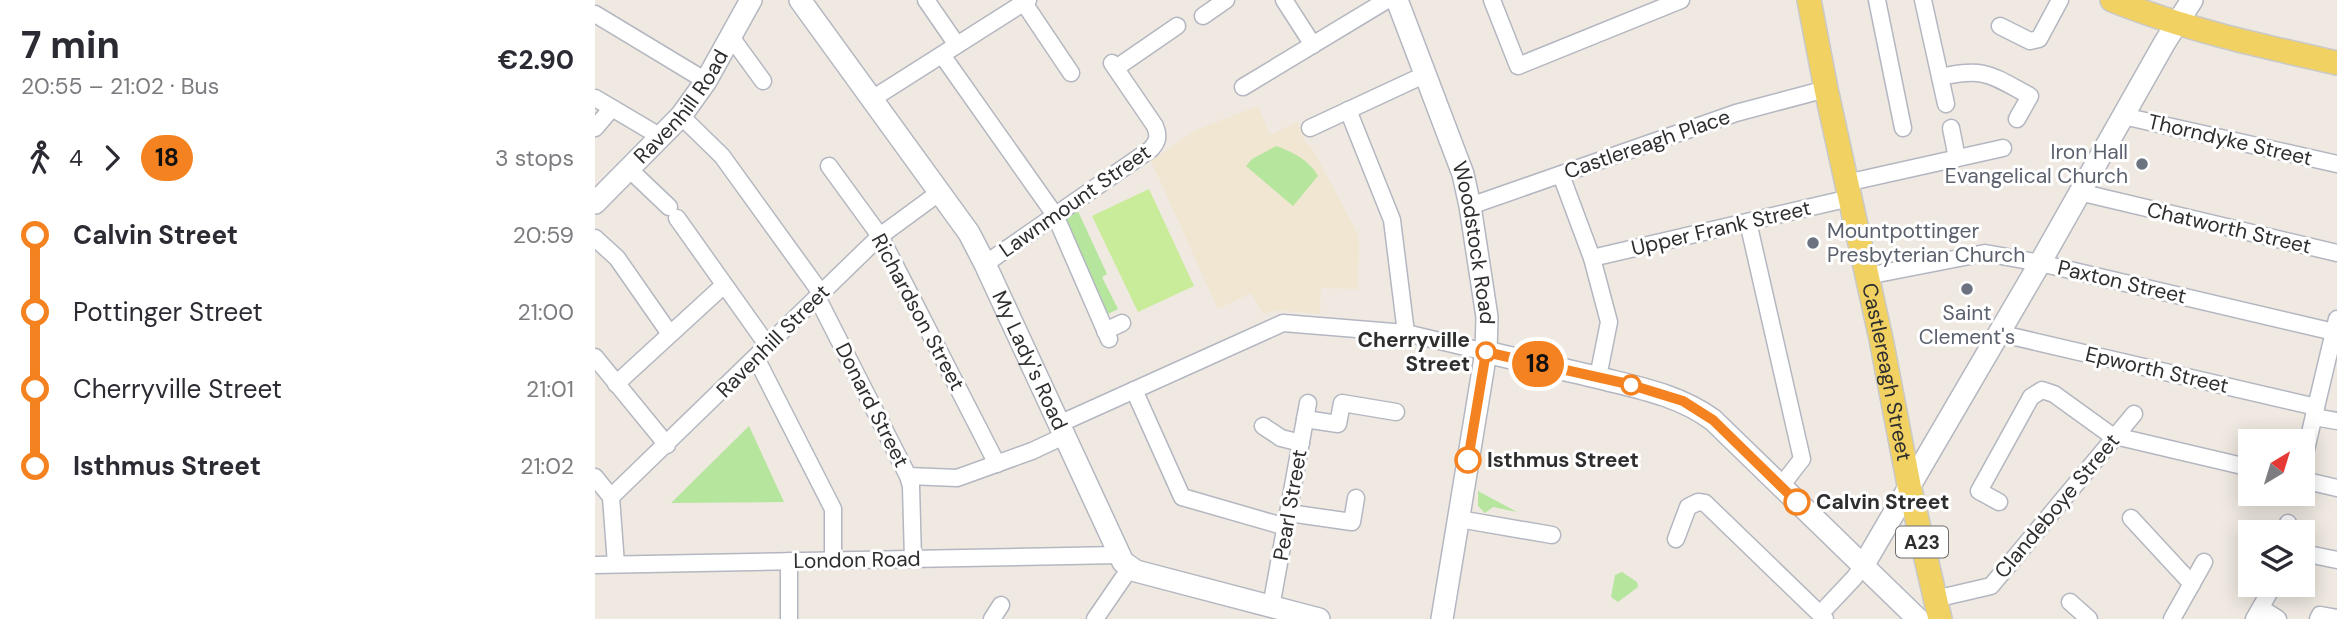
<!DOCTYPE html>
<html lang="en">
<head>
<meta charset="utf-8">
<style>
  body { margin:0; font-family:"DM Sans",sans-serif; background:#f2f2f3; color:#2b2b33; height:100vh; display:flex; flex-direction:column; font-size:26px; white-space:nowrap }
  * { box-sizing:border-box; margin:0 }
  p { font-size:23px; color:#7c7c81 }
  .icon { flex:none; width:38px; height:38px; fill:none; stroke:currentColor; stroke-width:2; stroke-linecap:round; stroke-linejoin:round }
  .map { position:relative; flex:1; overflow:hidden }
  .panel { display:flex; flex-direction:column; background:#fff; width:595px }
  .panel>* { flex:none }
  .badge { padding:0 14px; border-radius:23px; font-size:24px; line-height:46px }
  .needle { width:46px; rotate:38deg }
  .buttons { position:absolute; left:1643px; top:429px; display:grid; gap:14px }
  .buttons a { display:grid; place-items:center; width:77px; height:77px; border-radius:0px; background:#fff; box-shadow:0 4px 18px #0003; font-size:35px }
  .map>.badge { position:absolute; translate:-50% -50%; box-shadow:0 0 0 4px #fff }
  .legs { display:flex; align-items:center; gap:10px; height:77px; padding:0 21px; font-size:23px }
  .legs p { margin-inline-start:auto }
  .headline { display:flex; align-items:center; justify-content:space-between; height:119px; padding:0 21px }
  h1 { font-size:38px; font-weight:700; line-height:52px }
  ul { padding:0 21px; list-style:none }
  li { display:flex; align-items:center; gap:24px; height:77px; font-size:26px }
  li i { display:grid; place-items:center; width:10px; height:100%; margin:0 9px; background:currentColor }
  li i::after { content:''; width:18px; height:18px; margin:-9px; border:5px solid; border-radius:50%; background:#fff }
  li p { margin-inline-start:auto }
  li:first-child i { background:linear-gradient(#0000 50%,currentColor 0) }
  li:last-child i { background:linear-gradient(currentColor 50%,#0000 0) }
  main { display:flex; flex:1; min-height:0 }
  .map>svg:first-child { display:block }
  .education { fill:#f0e6d1 }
  .green { fill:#b6e59e }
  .pitch { fill:#c9ec9a }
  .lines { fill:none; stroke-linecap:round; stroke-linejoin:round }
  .street-casing { stroke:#b4b7c1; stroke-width:19 }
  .secondary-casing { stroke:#b4b7c1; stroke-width:24 }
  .primary-casing { stroke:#c9c9c9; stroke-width:26 }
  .street { stroke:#fff; stroke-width:16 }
  .secondary { stroke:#fff; stroke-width:21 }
  .primary { stroke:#f2d163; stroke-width:23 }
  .line-1-casing { stroke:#fff; stroke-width:16 }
  .line-1 { stroke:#f58220; stroke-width:10 }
  .worship-dot { fill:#6b7280; stroke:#fff; stroke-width:2.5 }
  .stop-1-dot { fill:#fff; stroke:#f58220; stroke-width:3.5 }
  .labels { text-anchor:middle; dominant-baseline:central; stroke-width:6; stroke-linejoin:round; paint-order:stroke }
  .shield { fill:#fff; stroke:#6d6d6d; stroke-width:2 }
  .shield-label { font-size:19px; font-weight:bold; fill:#2e2e2e }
  .street-label { font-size:21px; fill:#2e2e2e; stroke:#fff }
  .worship-label { font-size:21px; fill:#5b616d; stroke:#fff; text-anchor:end }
  .stop-label { font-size:21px; font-weight:bold; fill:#2e2e2e; stroke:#fff; text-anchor:start }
</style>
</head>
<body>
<main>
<section class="panel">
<div class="headline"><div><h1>7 min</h1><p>20:55 – 21:02 · Bus</p></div><b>€2.90</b></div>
<div class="legs"><svg class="icon" aria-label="walk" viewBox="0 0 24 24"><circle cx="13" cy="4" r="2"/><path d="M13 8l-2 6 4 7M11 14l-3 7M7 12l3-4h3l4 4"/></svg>4<svg class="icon" aria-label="forward" viewBox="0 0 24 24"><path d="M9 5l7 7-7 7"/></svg><b class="badge" style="background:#f58220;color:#111">18</b><p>3 stops</p></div>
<ul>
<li><i style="color:#f58220"></i><b>Calvin Street</b><p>20:59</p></li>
<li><i style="color:#f58220"></i><span>Pottinger Street</span><p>21:00</p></li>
<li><i style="color:#f58220"></i><span>Cherryville Street</span><p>21:01</p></li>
<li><i style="color:#f58220"></i><b>Isthmus Street</b><p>21:02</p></li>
</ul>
</section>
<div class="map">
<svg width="1742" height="619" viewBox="0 0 1742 619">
  <rect width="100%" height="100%" fill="#efe9e1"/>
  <path class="education" d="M663,106L675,135L703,122L709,140L718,150L764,236L763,289L726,288L725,314L683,310L668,314L656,293L623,309L556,161L601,130Z"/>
  <g class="green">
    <path d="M681,146C698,152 714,160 723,176L698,206L651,166L657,159Z"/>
    <path d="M482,209L512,274L507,277L523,309L513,314L510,313L469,220Z"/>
    <path d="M154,426L189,502L76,503Z"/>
    <path d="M883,491L922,512L898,507L890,513L883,506Z"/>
    <path d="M1027,572L1042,582L1043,587L1023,602L1016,597L1020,575Z"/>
  </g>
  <path class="pitch" d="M554,189L599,286L543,312L497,216Z"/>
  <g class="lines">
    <defs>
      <g id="street">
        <path d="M331,0L362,45"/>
        <path d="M689,0L718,45"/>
        <path d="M897,0L923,66L1086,0"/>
        <path d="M1282,0L1308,128"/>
        <path d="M1328,0L1351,104"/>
        <path d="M429,3L476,73"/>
        <path d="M0,14L111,81"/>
        <path d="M608,16L631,0"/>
        <path d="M1405,26L1435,41L1444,39L1465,0"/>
        <path d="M136,37L168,81"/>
        <path d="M347,55L460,215L514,339"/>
        <path d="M521,68L582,26"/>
        <path d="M1346,77C1390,67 1396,75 1435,96L1422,119"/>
        <path d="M648,87L792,0"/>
        <path d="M0,98L66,137"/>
        <path d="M277,99L433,0"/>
        <path d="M753,110L797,220L811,333"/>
        <path d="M86,116L127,156L226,293"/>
        <path d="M1528,116L1742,164"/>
        <path d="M0,128L17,108"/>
        <path d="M715,128L829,75"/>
        <path d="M1356,128L1362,158"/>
        <path d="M234,166L285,236L402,464"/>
        <path d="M34,169L74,207"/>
        <path d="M966,175L997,258L1014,322L1003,377"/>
        <path d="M1251,183L1408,148"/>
        <path d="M1484,192L1742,253"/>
        <path d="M875,206L1141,113L1231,89"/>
        <path d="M82,218L173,346"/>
        <path d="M1153,222L1207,459L1186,486"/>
        <path d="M0,238L22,258L75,334"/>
        <path d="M997,258L1255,198"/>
        <path d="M390,264L556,149C563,141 564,136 560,126L517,63"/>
        <path d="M1272,276L1390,253L1445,263L1739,332"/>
        <path d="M222,297L313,476L316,486L318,559"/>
        <path d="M510,331L527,323"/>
        <path d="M1403,333L1721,407"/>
        <path d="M0,357L72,445"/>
        <path d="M161,358L238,509V560"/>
        <path d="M21,384L129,285"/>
        <path d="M539,390L587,497L691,527"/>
        <path d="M1719,417L1742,421"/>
        <path d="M710,419L743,424L747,403L801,412"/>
        <path d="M464,424L688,323L811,333L891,352"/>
        <path d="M668,426L686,438L706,443"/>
        <path d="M1708,462L1742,319"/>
        <path d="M313,476L362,478L437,451L469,436"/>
        <path d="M0,477L16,497L21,564"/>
        <path d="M1708,480L1742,488"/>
        <path d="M1700,495V494"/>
        <path d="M16,497L285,236L345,192"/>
        <path d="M1404,502L1384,491L1436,397L1447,390L1459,394L1513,433L1520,436L1656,468"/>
        <path d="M694,513L757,522L761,498"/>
        <path d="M1536,518L1597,584"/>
        <path d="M864,519L957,535"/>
        <path d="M1691,532L1693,523"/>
        <path d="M1081,539L1093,507L1103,502L1110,503L1230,619"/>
        <path d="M1708,553L1742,560"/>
        <path d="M0,565L524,555"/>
        <path d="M1340,599L1396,586L1539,414"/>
        <path d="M1475,602L1494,619"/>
        <path d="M676,607L713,403"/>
        <path d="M1666,608L1683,619"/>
        <path d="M1226,613L1259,578L1268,566"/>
        <path d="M194,619V561"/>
        <path d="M397,619L406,605"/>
        <path d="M500,619L535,568"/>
        <path d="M1577,619L1609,562"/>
        <path d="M1659,619L1679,584"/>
        <path d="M1723,619L1725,615L1742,618"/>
      </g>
      <g id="secondary">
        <path id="s1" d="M205,0L374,233L390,264L528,562L541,571L724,619"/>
        <path id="s2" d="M802,0L868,174L875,206L892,317L891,352L847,619"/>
        <path id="s3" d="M0,203L86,116L111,81L156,0"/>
        <path d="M891,352C932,362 973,370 1013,380C1050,389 1087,397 1118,420L1323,619"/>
        <path d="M1268,566L1445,263L1570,42L1597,0"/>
      </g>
      <g id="primary">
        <path id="s4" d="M1214,0L1231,89L1286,339L1314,485L1345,619"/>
        <path d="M1517,0C1589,29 1666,46 1742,63"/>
      </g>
    </defs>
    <use href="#street" class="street-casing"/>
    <use href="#secondary" class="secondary-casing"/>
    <use href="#primary" class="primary-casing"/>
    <use href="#street" class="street"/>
    <use href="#secondary" class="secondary"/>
    <use href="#primary" class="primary"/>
  </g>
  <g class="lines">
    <defs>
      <path id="line-1" d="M873,460L891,352L1033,384L1088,401L1118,420L1202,502"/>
    </defs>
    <use href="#line-1" class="line-1-casing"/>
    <use href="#line-1" class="line-1"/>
  </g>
  <g class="worship-dot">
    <circle cx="1547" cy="164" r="7"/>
    <circle cx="1218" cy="243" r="7"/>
    <circle cx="1372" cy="289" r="7"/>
  </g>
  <g class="stop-1-dot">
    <circle cx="891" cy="352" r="9"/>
    <circle cx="1036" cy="385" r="9"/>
    <circle cx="873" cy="460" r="12"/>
    <circle cx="1202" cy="502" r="12"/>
  </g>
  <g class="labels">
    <rect class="shield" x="1301" y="526.5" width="52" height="31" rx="5"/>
    <g class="shield-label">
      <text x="1327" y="542">A23</text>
    </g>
    <g class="street-label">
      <text stroke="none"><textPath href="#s3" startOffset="130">Ravenhill Road</textPath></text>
      <text transform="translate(1635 140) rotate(13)">Thorndyke Street</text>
      <text transform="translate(1052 144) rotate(-19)">Castlereagh Place</text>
      <text transform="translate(480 201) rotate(-35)">Lawnmount Street</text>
      <text transform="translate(1126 228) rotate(-13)">Upper Frank Street</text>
      <text transform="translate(1634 228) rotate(13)">Chatworth Street</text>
      <text stroke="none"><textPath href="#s2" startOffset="256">Woodstock Road</textPath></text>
      <text transform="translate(1527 282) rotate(13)">Paxton Street</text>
      <text transform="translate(323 312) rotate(62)">Richardson Street</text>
      <text transform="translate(178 341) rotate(-45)">Ravenhill Street</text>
      <text stroke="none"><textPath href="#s1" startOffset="429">My Lady's Road</textPath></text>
      <text transform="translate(1562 370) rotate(13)">Epworth Street</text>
      <text stroke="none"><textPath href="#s4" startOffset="380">Castlereagh Street</textPath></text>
      <text transform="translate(277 405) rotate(63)">Donard Street</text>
      <text transform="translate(695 505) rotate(-80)">Pearl Street</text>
      <text transform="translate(1462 506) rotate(-50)">Clandeboye Street</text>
      <text transform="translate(262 560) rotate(-1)">London Road</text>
    </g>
    <g class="worship-label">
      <text x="1533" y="152">Iron Hall<tspan x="1533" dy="24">Evangelical Church</tspan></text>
      <text x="1232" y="231" text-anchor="start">Mountpottinger<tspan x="1232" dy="24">Presbyterian Church</tspan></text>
      <text x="1372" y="313" text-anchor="middle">Saint<tspan x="1372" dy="24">Clement's</tspan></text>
    </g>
    <g class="stop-label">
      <text x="875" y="340" text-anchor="end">Cherryville<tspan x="875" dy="24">Street</tspan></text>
      <text x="892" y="460">Isthmus Street</text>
      <text x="1221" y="502">Calvin Street</text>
    </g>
  </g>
</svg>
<div class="buttons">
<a><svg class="needle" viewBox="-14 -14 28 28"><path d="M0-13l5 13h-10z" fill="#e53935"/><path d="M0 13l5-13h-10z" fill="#7c7c81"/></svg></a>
<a><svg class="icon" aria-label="layers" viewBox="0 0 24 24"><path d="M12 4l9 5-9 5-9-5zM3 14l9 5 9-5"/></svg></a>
</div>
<b class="badge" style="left:943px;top:364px;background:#f58220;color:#111">18</b>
</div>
</main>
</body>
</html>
